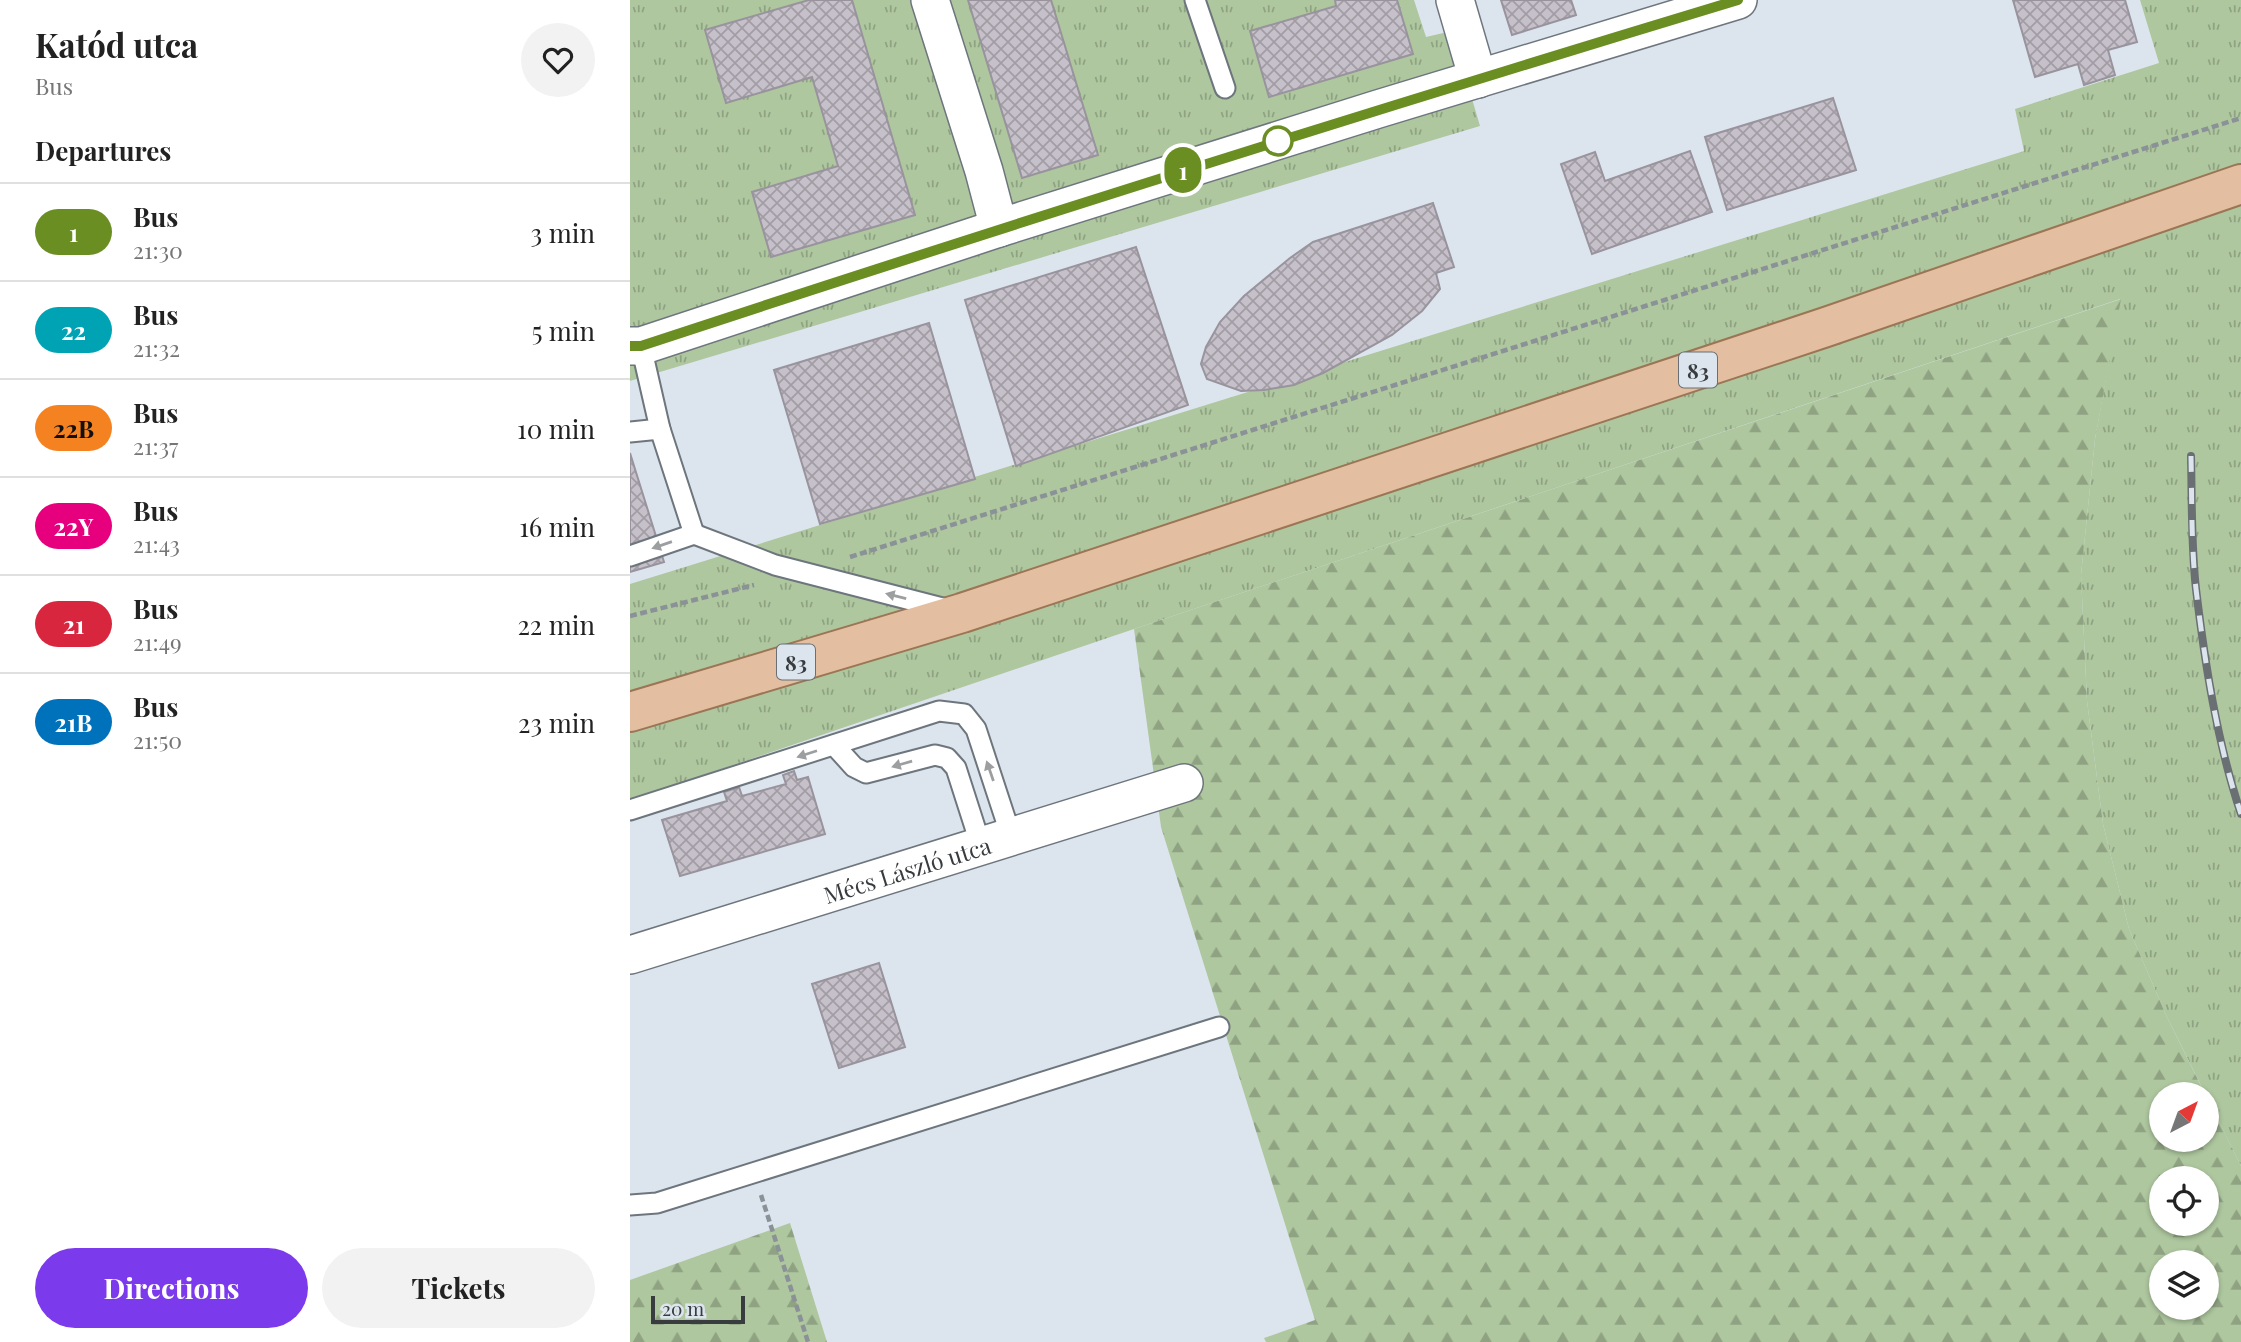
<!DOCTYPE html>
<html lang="en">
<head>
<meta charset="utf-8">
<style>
  body { margin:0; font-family:"Playfair Display",serif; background:#f2f2f2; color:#222; height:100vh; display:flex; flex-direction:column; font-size:26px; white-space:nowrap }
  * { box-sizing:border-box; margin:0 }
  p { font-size:23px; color:#767676 }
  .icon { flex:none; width:38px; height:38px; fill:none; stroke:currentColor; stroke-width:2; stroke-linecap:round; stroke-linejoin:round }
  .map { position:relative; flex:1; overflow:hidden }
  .sheet { display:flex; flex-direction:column; background:#fff; width:630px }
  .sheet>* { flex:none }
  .badge { padding:0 14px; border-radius:23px; font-size:24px; line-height:46px }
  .needle { width:46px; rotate:41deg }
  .buttons { position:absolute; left:1519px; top:1082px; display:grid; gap:14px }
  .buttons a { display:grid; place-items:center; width:70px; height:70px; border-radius:50%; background:#fff; box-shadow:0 2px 5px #0004; font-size:35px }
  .scale { position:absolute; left:21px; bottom:18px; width:94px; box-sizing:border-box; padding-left:7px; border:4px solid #383c3f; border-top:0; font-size:19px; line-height:24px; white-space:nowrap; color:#383c3f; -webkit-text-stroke:5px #dce5ee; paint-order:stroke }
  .map>.badge { position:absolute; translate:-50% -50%; box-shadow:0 0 0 4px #fff }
  h2 { padding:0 35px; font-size:26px; line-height:63px }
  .round { display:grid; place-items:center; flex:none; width:74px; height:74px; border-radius:37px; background:#f2f2f2 }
  .headline { display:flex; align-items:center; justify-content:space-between; height:119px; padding:0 35px }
  h1 { font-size:33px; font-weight:700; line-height:52px }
  .cta { display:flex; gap:14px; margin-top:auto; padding:14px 35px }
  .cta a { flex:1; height:80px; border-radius:42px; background:#7c3aed; color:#fff; font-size:28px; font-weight:700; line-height:80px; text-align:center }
  .cta a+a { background:#f2f2f2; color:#222 }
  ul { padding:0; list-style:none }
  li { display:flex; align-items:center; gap:21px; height:98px; padding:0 35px; border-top:2px solid #e0e0e0 }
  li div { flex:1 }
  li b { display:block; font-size:26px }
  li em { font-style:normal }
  li .badge { min-width:77px; font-weight:700; text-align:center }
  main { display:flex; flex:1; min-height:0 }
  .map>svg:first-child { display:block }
  .grass { fill:url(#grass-tufts) }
  .forest { fill:url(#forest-firs); fill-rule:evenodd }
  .building { fill:url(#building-cross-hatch); stroke:#98939c; stroke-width:2 }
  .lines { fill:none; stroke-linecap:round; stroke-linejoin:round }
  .service-casing { stroke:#6d757d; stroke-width:23 }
  .minor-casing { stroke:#6d757d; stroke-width:40 }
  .primary-casing { stroke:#9b7554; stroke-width:42 }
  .path { stroke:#8a9197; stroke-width:4.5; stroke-dasharray:7 3.5; stroke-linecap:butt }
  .service { stroke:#fff; stroke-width:19 }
  .minor { stroke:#fff; stroke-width:37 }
  .primary { stroke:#e3bea0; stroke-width:38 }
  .rail-casing { stroke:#6a6f74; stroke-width:8 }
  .rail { stroke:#dce5ee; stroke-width:5; stroke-dasharray:16; stroke-linecap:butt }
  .oneway { fill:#9c9e9f }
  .line-casing { stroke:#fff; stroke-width:16 }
  .line { stroke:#6b8e23; stroke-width:10 }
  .stop-dot { fill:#fff; stroke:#6b8e23; stroke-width:3.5 }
  .labels { text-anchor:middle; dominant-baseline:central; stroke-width:5; stroke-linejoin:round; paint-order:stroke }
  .shield { fill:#dce5ee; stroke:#696f74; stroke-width:2 }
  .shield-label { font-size:21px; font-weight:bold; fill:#383c3f }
  .street-label { font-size:23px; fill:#383c3f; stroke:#dce5ee }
</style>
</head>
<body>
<main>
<section class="sheet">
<div class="headline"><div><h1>Katód utca</h1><p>Bus</p></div><a class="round"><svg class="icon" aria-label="heart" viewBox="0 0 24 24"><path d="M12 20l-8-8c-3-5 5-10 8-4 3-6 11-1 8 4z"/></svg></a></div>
<h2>Departures</h2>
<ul>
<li><span class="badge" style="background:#6b8e23;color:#fff">1</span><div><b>Bus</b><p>21:30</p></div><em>3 min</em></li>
<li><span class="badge" style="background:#00a3b4;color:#fff">22</span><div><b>Bus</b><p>21:32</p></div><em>5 min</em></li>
<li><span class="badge" style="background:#f58220;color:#111">22B</span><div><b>Bus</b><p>21:37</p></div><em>10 min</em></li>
<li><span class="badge" style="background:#e6007e;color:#fff">22Y</span><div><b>Bus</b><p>21:43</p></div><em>16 min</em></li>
<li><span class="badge" style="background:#d7263d;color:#fff">21</span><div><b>Bus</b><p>21:49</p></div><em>22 min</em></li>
<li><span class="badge" style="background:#0072bc;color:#fff">21B</span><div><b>Bus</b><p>21:50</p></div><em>23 min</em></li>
</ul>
<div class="cta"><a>Directions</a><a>Tickets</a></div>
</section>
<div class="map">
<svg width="1611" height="1342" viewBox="0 0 1611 1342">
  <defs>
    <pattern id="grass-tufts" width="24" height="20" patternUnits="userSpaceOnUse" patternTransform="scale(1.75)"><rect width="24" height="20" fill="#aec79f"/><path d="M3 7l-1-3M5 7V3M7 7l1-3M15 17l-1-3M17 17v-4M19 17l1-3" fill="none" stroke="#8fa383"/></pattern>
    <pattern id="forest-firs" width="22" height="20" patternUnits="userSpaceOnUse" patternTransform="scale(1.75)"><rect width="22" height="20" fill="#aec79f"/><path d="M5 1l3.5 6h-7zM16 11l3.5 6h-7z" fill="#8fa383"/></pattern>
    <pattern id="building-cross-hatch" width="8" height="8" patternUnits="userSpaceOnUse" patternTransform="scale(1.75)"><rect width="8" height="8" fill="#c6c0ca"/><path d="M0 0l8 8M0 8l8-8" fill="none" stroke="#a29da5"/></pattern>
  </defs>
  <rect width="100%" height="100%" fill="#dce5ee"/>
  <g class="grass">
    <path d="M0,0H784L796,37L822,31L850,126L0,381Z"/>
    <path d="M1510,0H1611V1166L1536,1015L1499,929L1473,824L1457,701L1451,575L1465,439L1490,299L504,629L0,800V584L1394,151L1385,109L1529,63Z"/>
  </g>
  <g class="forest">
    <path d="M1491,299L1465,439L1451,575L1457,701L1473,824L1499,929L1536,1015L1575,1094H1531V1139H1577V1097L1611,1166V1342H636L634,1338L685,1320L531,827L504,629ZM1531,1178H1577V1223H1531ZM1531,1262H1577V1307H1531Z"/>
    <path d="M160,1223L197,1342H0V1280Z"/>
  </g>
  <g class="building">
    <path d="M179,0H222L285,215L141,257L122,192L208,166L182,77L96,103L75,30Z"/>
    <path d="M338,0H421L468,155L392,178Z"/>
    <path d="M705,0H767L783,54L639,97L620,31L706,6Z"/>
    <path d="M871,0H941L946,15L882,35Z"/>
    <path d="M1383,0H1495L1507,42L1478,50L1485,75L1454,85L1448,64L1405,77Z"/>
    <path d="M1203,98L1226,170L1097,210L1075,137Z"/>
    <path d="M1060,151L1082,212L962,254L931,164L965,152L975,181Z"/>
    <path d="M803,203L824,267L806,273L810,289L792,311L762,335L693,373L664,385L634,390L611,391L577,379L571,364L576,347L590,322L614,296L660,258L683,242Z"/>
    <path d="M506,247L558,405L386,466L335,300Z"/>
    <path d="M299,323L345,479L190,524L144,370Z"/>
    <path d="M0,453L34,562L0,572Z"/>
    <path d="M164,771L167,780L178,777L195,834L50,876L32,820L97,801L94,792L109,787L112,796L156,784L153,775Z"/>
    <path d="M249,963L275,1047L209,1068L182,984Z"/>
  </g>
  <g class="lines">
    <defs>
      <g id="service">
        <path d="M565,0L595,88"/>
        <path d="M11,346L30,429L64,534"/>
        <path d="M0,432L30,429"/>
        <path d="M0,556L64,534L145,565L320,610"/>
        <path d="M204,745L224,767L236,773L305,755L317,758L326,768L351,846"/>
        <path d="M0,810L309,711L334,714L346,729L381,836"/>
        <path d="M0,1205L27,1203L589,1027"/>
      </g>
      <g id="minor">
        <path d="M300,0L354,171L369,228"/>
        <path d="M825,0L848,79"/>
        <path d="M0,346H11L369,228L748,109L1108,0"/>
        <path id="s1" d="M0,955L554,783"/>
      </g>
      <path id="primary" d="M0,712L332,613L1196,327L1611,184"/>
    </defs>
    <use href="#service" class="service-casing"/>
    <use href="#minor" class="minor-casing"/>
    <use href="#primary" class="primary-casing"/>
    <g class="path">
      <path d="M220,557L1611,118"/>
      <path d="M0,616L124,585"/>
      <path d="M131,1195L178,1342"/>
    </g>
    <use href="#service" class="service"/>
    <use href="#minor" class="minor"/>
    <use href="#primary" class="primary"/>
    <defs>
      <path id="rail" d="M1561,456C1562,500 1561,545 1566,589C1575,664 1587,742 1611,814"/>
    </defs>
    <use href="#rail" class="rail-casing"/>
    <use href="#rail" class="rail"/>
  </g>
  <defs><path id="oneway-solid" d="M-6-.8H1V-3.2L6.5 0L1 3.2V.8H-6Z" transform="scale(1.75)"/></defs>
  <g class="oneway">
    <use href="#oneway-solid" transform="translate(32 545) rotate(161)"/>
    <use href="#oneway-solid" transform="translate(266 596) rotate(-166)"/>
    <use href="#oneway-solid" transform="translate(177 754) rotate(162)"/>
    <use href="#oneway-solid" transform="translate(272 764) rotate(164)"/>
    <use href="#oneway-solid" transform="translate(360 771) rotate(-109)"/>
  </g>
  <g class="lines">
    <defs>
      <path id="line" d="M0,346H11C375,226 741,111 1108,0"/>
    </defs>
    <use href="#line" class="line-casing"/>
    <use href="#line" class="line"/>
  </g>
  <circle class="stop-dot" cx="648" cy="141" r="14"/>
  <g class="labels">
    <g class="shield">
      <rect x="1049" y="352.5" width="38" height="35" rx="5"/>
      <rect x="147" y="644.5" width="38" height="35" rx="5"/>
    </g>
    <g class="shield-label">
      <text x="1068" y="370">83</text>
      <text x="166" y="662">83</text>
    </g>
    <g class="street-label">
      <text stroke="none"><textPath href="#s1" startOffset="290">Mécs László utca</textPath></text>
    </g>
  </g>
</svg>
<div class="buttons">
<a><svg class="needle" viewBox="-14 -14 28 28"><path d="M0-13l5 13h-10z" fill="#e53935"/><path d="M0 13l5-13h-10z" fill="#767676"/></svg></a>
<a><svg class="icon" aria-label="locate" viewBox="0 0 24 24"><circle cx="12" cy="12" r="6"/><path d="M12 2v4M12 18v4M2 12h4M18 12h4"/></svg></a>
<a><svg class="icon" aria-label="layers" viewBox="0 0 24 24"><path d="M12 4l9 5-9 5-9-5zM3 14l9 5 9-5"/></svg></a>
</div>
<div class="scale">20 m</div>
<b class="badge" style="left:553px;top:170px;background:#6b8e23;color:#fff">1</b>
</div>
</main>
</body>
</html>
